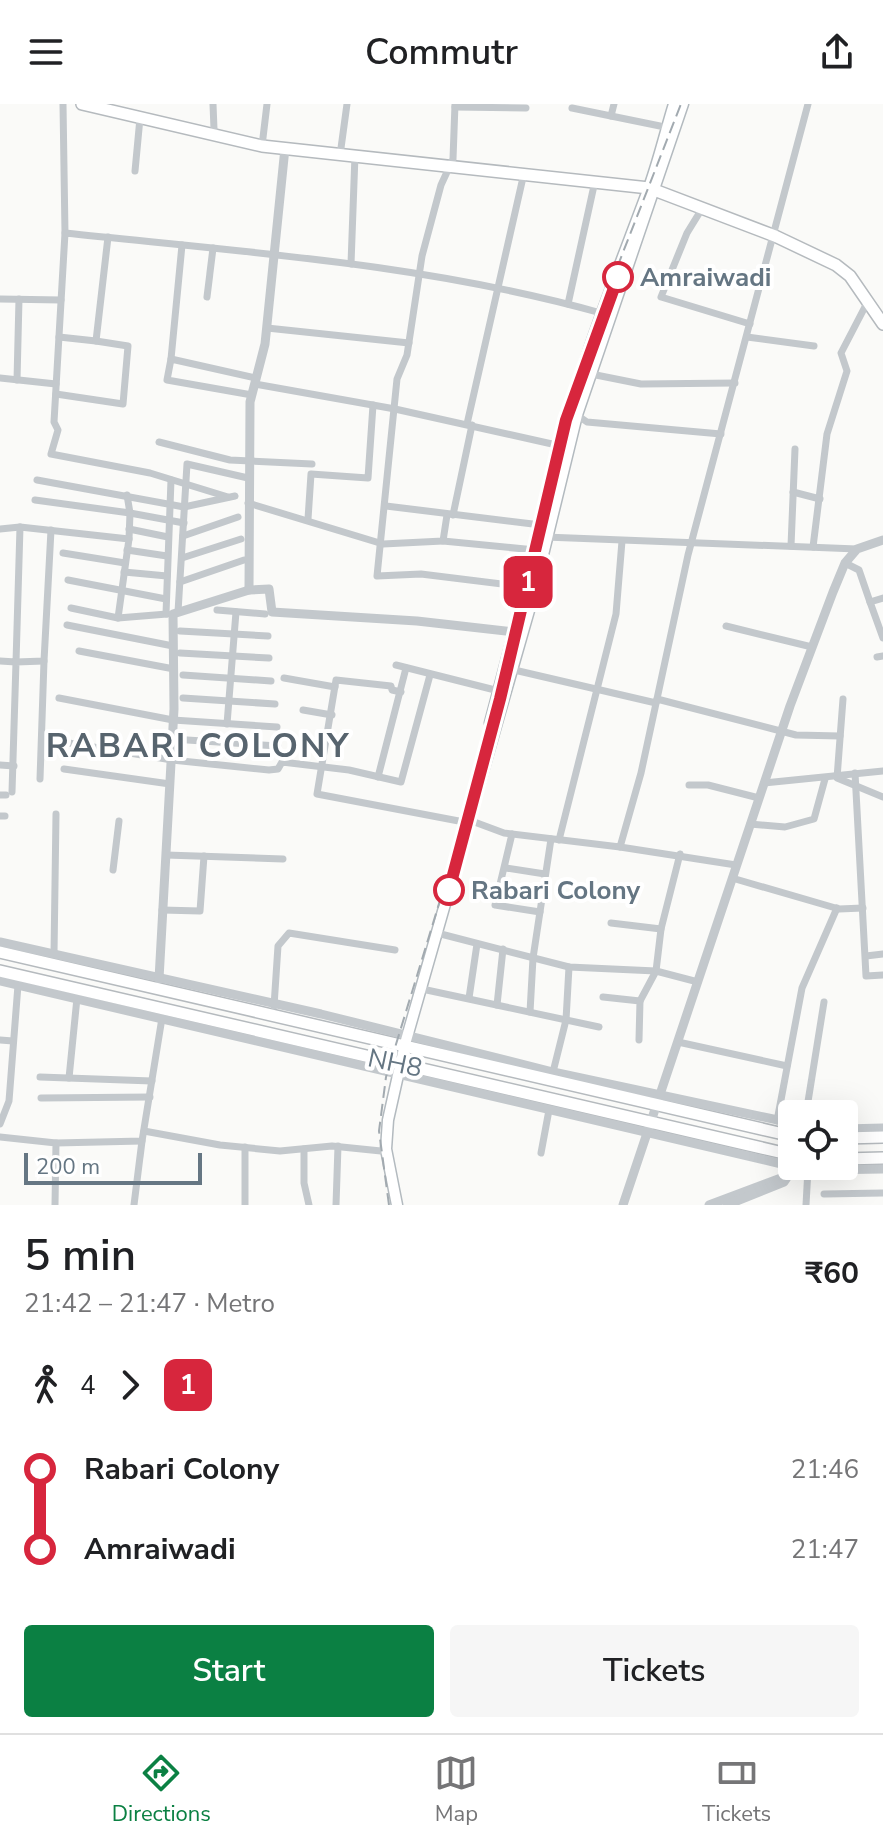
<!DOCTYPE html>
<html lang="en">
<head>
<meta charset="utf-8">
<style>
  body { margin:0; font-family:"Nunito Sans",sans-serif; background:#f6f6f6; color:#202124; height:100vh; display:flex; flex-direction:column; font-size:30px; white-space:nowrap }
  * { box-sizing:border-box; margin:0 }
  p { font-size:26px; color:#757577 }
  .icon { flex:none; width:44px; height:44px; fill:none; stroke:currentColor; stroke-width:2; stroke-linecap:round; stroke-linejoin:round }
  .map { position:relative; height:1101px; overflow:hidden }
  .panel { display:flex; flex-direction:column; background:#fff; flex:1 }
  .panel>* { flex:none }
  .badge { padding:0 16px; border-radius:12px; font-size:28px; line-height:52px }
  .controls { position:absolute; left:778px; top:996px; display:grid; gap:16px }
  .controls a { display:grid; place-items:center; width:80px; height:80px; border-radius:8px; background:#fff; box-shadow:0 8px 32px #0002; font-size:40px }
  .scale { position:absolute; left:24px; bottom:20px; width:178px; box-sizing:border-box; padding-left:8px; border:4px solid #657683; border-top:0; font-size:22px; line-height:28px; white-space:nowrap; color:#657683; -webkit-text-stroke:6px #fff; paint-order:stroke }
  .map>.badge { position:absolute; translate:-50% -50%; box-shadow:0 0 0 4px #fff }
  .legs { display:flex; align-items:center; gap:12px; height:88px; padding:0 24px; font-size:26px }
  .legs p { margin-inline-start:auto }
  .overview { display:flex; align-items:center; justify-content:space-between; height:136px; padding:0 24px }
  h1 { font-size:44px; font-weight:600; line-height:60px }
  .cta { display:flex; gap:16px; margin-top:auto; padding:16px 24px }
  .cta a { flex:1; height:92px; border-radius:8px; background:#0b8043; color:#fff; font-size:32px; font-weight:600; line-height:92px; text-align:center }
  .cta a+a { background:#f6f6f6; color:#202124 }
  ul { padding:0 24px; list-style:none }
  li { display:flex; align-items:center; gap:28px; height:80px; font-size:30px }
  li i { display:grid; place-items:center; width:12px; height:100%; margin:0 10px; background:currentColor }
  li i::after { content:''; width:20px; height:20px; margin:-10px; border:6px solid; border-radius:50%; background:#fff }
  li p { margin-inline-start:auto }
  li:first-child i { background:linear-gradient(#0000 50%,currentColor 0) }
  li:last-child i { background:linear-gradient(currentColor 50%,#0000 0) }
  header { display:flex; justify-content:space-between; align-items:center; height:104px; padding:0 24px; background:#fff; font-size:36px; font-weight:600 }
  .tabs { display:flex; justify-content:space-around; align-items:center; height:112px; border-top:2px solid #e0e0e0; background:#fff; font-size:22px; color:#757577 }
  .tabs a { display:grid; justify-items:center; gap:4px }
  .tabs .selected { color:#0b8043 }
  .map>svg:first-child { display:block }
  .lines { fill:none; stroke-linecap:round; stroke-linejoin:round }
  .secondary-casing { stroke:#b3babf; stroke-width:13 }
  .primary-casing { stroke:#b5babe; stroke-width:14 }
  .minor { stroke:#c3c8cc; stroke-width:7 }
  .tertiary { stroke:#c3c8cc; stroke-width:9 }
  .secondary { stroke:#fff; stroke-width:10 }
  .primary { stroke:#fff; stroke-width:11 }
  .rail { stroke:#a2aab0; stroke-width:2; stroke-dasharray:12 6; stroke-linecap:butt }
  .line-1-casing { stroke:#fff; stroke-width:18 }
  .line-1 { stroke:#d7263d; stroke-width:12 }
  .stop-1-dot { fill:#fff; stroke:#d7263d; stroke-width:4 }
  .labels { text-anchor:middle; dominant-baseline:central; stroke-width:8; stroke-linejoin:round; paint-order:stroke }
  .stop-label { font-size:26px; font-weight:bold; fill:#657683; stroke:#fff; text-anchor:start }
  .street-label { font-size:26px; fill:#657683; stroke:#fff }
  .district-label { font-size:34px; font-weight:bold; letter-spacing:2px; fill:#57646e; stroke:#fff }
</style>
</head>
<body>
<header><svg class="icon" aria-label="menu" viewBox="0 0 24 24"><path d="M4 6h16M4 12h16M4 18h16"/></svg>Commutr<svg class="icon" aria-label="share" viewBox="0 0 24 24"><path d="M12 15V3M7 8l5-5 5 5M5 13v7h14v-7"/></svg></header>
<div class="map">
<svg width="883" height="1101" viewBox="0 0 883 1101">
  <rect width="100%" height="100%" fill="#fafaf8"/>
  <g class="lines">
    <defs>
      <g id="secondary">
        <path d="M559,351C579,261 615,175 647,89C658,60 665,29 674,0"/>
        <path d="M490,619L538,437"/>
        <path d="M397,1101L386,1045L388,1016L405,940L532,496L577,311L683,0"/>
      </g>
      <g id="primary">
        <path d="M82,0L262,42L649,84L775,132L836,161L850,172L883,220"/>
        <path d="M0,848L792,1032"/>
        <path d="M0,867L792,1051"/>
        <path d="M844,1034L883,1033"/>
        <path d="M844,1055L883,1054"/>
      </g>
    </defs>
    <use href="#secondary" class="secondary-casing"/>
    <use href="#primary" class="primary-casing"/>
    <g class="minor">
      <path d="M63,0L65,129"/>
      <path d="M213,0L214,25"/>
      <path d="M455,0L453,55L441,81L422,152L407,251L397,275L377,472L421,470L526,483"/>
      <path d="M614,0L611,12L660,22"/>
      <path d="M455,3L526,4"/>
      <path d="M572,4L611,12"/>
      <path d="M262,42L267,0"/>
      <path d="M341,44L347,0"/>
      <path d="M135,67L140,14"/>
      <path d="M703,103L687,129L661,193L750,220"/>
      <path d="M351,160L355,51"/>
      <path d="M207,193L213,144"/>
      <path d="M0,195L61,196"/>
      <path d="M568,200L595,77"/>
      <path d="M267,224L409,239"/>
      <path d="M59,233L96,237L108,133"/>
      <path d="M747,233L814,242"/>
      <path d="M171,255L182,141"/>
      <path d="M591,270L641,280L735,279"/>
      <path d="M0,274L56,280"/>
      <path d="M17,276L19,195"/>
      <path d="M255,280L395,305L561,342"/>
      <path d="M56,290L123,300L128,242L96,237"/>
      <path d="M252,291L167,276L171,255L256,274"/>
      <path d="M577,311L587,318L721,330"/>
      <path d="M467,320L524,69"/>
      <path d="M159,338L230,356L312,360"/>
      <path d="M37,376L184,403L235,392"/>
      <path d="M793,388L820,395"/>
      <path d="M228,393L150,369L51,350L58,326L54,318L65,129C245,148 426,160 601,209"/>
      <path d="M35,396L130,409L127,391"/>
      <path d="M248,399L383,440L443,437L447,411"/>
      <path d="M386,402L541,421"/>
      <path d="M453,411L472,321"/>
      <path d="M308,415L311,370L368,374L373,301"/>
      <path d="M0,425L20,423"/>
      <path d="M129,425L168,433"/>
      <path d="M183,432L238,413"/>
      <path d="M545,433L857,445"/>
      <path d="M129,435L130,409L184,419"/>
      <path d="M443,437L535,446"/>
      <path d="M791,442L795,345"/>
      <path d="M813,443L827,330L847,267L841,249L868,197"/>
      <path d="M127,446L167,452"/>
      <path d="M63,449L125,459"/>
      <path d="M182,454L241,435"/>
      <path d="M845,459L859,466L870,498L883,494"/>
      <path d="M124,468L167,472"/>
      <path d="M68,476L166,495"/>
      <path d="M180,478L244,456"/>
      <path d="M870,498L883,534"/>
      <path d="M71,504L118,514L167,510"/>
      <path d="M217,506L265,510"/>
      <path d="M178,508L187,360L248,374"/>
      <path d="M166,510L171,376"/>
      <path d="M67,521L173,542"/>
      <path d="M726,522L812,543"/>
      <path d="M180,527L268,532"/>
      <path d="M79,547L174,565"/>
      <path d="M180,549L269,554"/>
      <path d="M877,553L883,552"/>
      <path d="M0,557L16,558L20,423L129,435L118,514"/>
      <path d="M396,561L499,587"/>
      <path d="M510,565L656,599"/>
      <path d="M183,571L271,577"/>
      <path d="M284,574L335,583"/>
      <path d="M401,588L392,586L391,582L336,576L317,690L464,718"/>
      <path d="M59,594L173,616L277,623"/>
      <path d="M183,594L275,600"/>
      <path d="M657,595L796,631L840,632"/>
      <path d="M843,595L837,674L883,693"/>
      <path d="M303,606L332,611"/>
      <path d="M227,620L236,508"/>
      <path d="M172,635L278,642"/>
      <path d="M63,638L172,656L269,666L278,665L282,658L349,666L401,678L430,571"/>
      <path d="M0,661L14,662"/>
      <path d="M64,665L170,680"/>
      <path d="M855,669L866,872L883,871"/>
      <path d="M378,673L406,564"/>
      <path d="M40,675L44,557"/>
      <path d="M764,679L883,667"/>
      <path d="M689,681H708L759,694"/>
      <path d="M12,688L16,558L44,557L51,426"/>
      <path d="M0,691H6"/>
      <path d="M0,712H5"/>
      <path d="M469,716L504,729L620,743L641,669L688,451L808,0"/>
      <path d="M750,720L785,723L814,715L825,675"/>
      <path d="M512,730L495,801L540,808"/>
      <path d="M559,736L616,510L622,437"/>
      <path d="M620,743L736,761"/>
      <path d="M166,751L283,755"/>
      <path d="M506,764L545,770"/>
      <path d="M113,766L119,717"/>
      <path d="M732,774L839,805L863,804"/>
      <path d="M162,806L200,807L204,752"/>
      <path d="M611,819L661,825"/>
      <path d="M437,829L569,863L656,867L661,825L680,750"/>
      <path d="M54,850L56,710"/>
      <path d="M866,852L883,850"/>
      <path d="M422,885L599,923"/>
      <path d="M603,893L640,897L639,936"/>
      <path d="M469,894L477,840"/>
      <path d="M640,897L656,867L698,878"/>
      <path d="M497,901L503,845"/>
      <path d="M274,902L278,842L289,829L395,846"/>
      <path d="M530,908L533,854L551,735"/>
      <path d="M0,936L13,937"/>
      <path d="M678,938L787,962"/>
      <path d="M553,968L566,916L569,863"/>
      <path d="M40,973L152,977"/>
      <path d="M69,974L77,894"/>
      <path d="M41,994L150,993"/>
      <path d="M806,1010L824,898"/>
      <path d="M777,1017L802,884L837,804"/>
      <path d="M0,1020L9,997L18,881"/>
      <path d="M144,1027L220,1041L280,1047L332,1042L381,1047"/>
      <path d="M0,1033L56,1039L55,1101"/>
      <path d="M56,1039L142,1037L162,914"/>
      <path d="M245,1043V1101"/>
      <path d="M304,1045V1079L309,1101"/>
      <path d="M541,1049L549,1006"/>
      <path d="M824,1090L883,1089"/>
      <path d="M134,1101L142,1037"/>
      <path d="M336,1101L338,1042"/>
      <path d="M806,1101L808,1065"/>
    </g>
    <g class="tertiary">
      <path d="M249,486L250,298L265,240L285,44"/>
      <path d="M0,838L321,910L553,968L792,1019"/>
      <path d="M159,875L174,605L173,510L249,486L269,485L272,508L417,517L514,528"/>
      <path d="M0,877L790,1062L820,1066L883,1065"/>
      <path d="M844,1025L883,1024"/>
      <path d="M623,1101L790,602L833,488L845,459L857,445L883,436"/>
      <path d="M709,1101L789,1071"/>
      <path d="M727,1101L784,1078L790,1069"/>
    </g>
    <use href="#secondary" class="secondary"/>
    <use href="#primary" class="primary"/>
    <path class="rail" d="M389,1101L379,1027L386,973L464,718L563,313L593,225L681,0"/>
  </g>
  <g class="lines">
    <defs>
      <path id="line-1" d="M449,786L500,595L566,316L618,173"/>
    </defs>
    <use href="#line-1" class="line-1-casing"/>
    <use href="#line-1" class="line-1"/>
  </g>
  <g class="stop-1-dot">
    <circle cx="618" cy="173" r="14"/>
    <circle cx="449" cy="786" r="14"/>
  </g>
  <g class="labels">
    <g class="stop-label">
      <text x="640" y="173">Amraiwadi</text>
      <text x="471" y="786">Rabari Colony</text>
    </g>
    <g class="street-label">
      <text transform="translate(395 959) rotate(12)">NH8</text>
    </g>
    <g class="district-label">
      <text x="198" y="642">RABARI COLONY</text>
    </g>
  </g>
</svg>
<div class="controls">
<a><svg class="icon" aria-label="locate" viewBox="0 0 24 24"><circle cx="12" cy="12" r="6"/><path d="M12 2v4M12 18v4M2 12h4M18 12h4"/></svg></a>
</div>
<div class="scale">200 m</div>
<b class="badge" style="left:528px;top:478px;background:#d7263d;color:#fff">1</b>
</div>
<section class="panel">
<div class="overview"><div><h1>5 min</h1><p>21:42 – 21:47 · Metro</p></div><b>₹60</b></div>
<div class="legs"><svg class="icon" aria-label="walk" viewBox="0 0 24 24"><circle cx="13" cy="4" r="2"/><path d="M13 8l-2 6 4 7M11 14l-3 7M7 12l3-4h3l4 4"/></svg>4<svg class="icon" aria-label="forward" viewBox="0 0 24 24"><path d="M9 5l7 7-7 7"/></svg><b class="badge" style="background:#d7263d;color:#fff">1</b></div>
<ul>
<li><i style="color:#d7263d"></i><b>Rabari Colony</b><p>21:46</p></li>
<li><i style="color:#d7263d"></i><b>Amraiwadi</b><p>21:47</p></li>
</ul>
<div class="cta"><a>Start</a><a>Tickets</a></div>
</section>
<nav class="tabs">
<a class="selected"><svg class="icon" aria-label="directions" viewBox="0 0 24 24"><path d="M12 3l9 9-9 9-9-9zM9 14v-3h6M13 9l2 2-2 2"/></svg>Directions</a>
<a><svg class="icon" aria-label="map" viewBox="0 0 24 24"><path d="M3 6l6-2 6 2 6-2v14l-6 2-6-2-6 2zM9 4v14M15 6v14"/></svg>Map</a>
<a><svg class="icon" aria-label="tickets" viewBox="0 0 24 24"><path d="M3 7h18v10H3zM15 7v10"/></svg>Tickets</a>
</nav>
</body>
</html>
